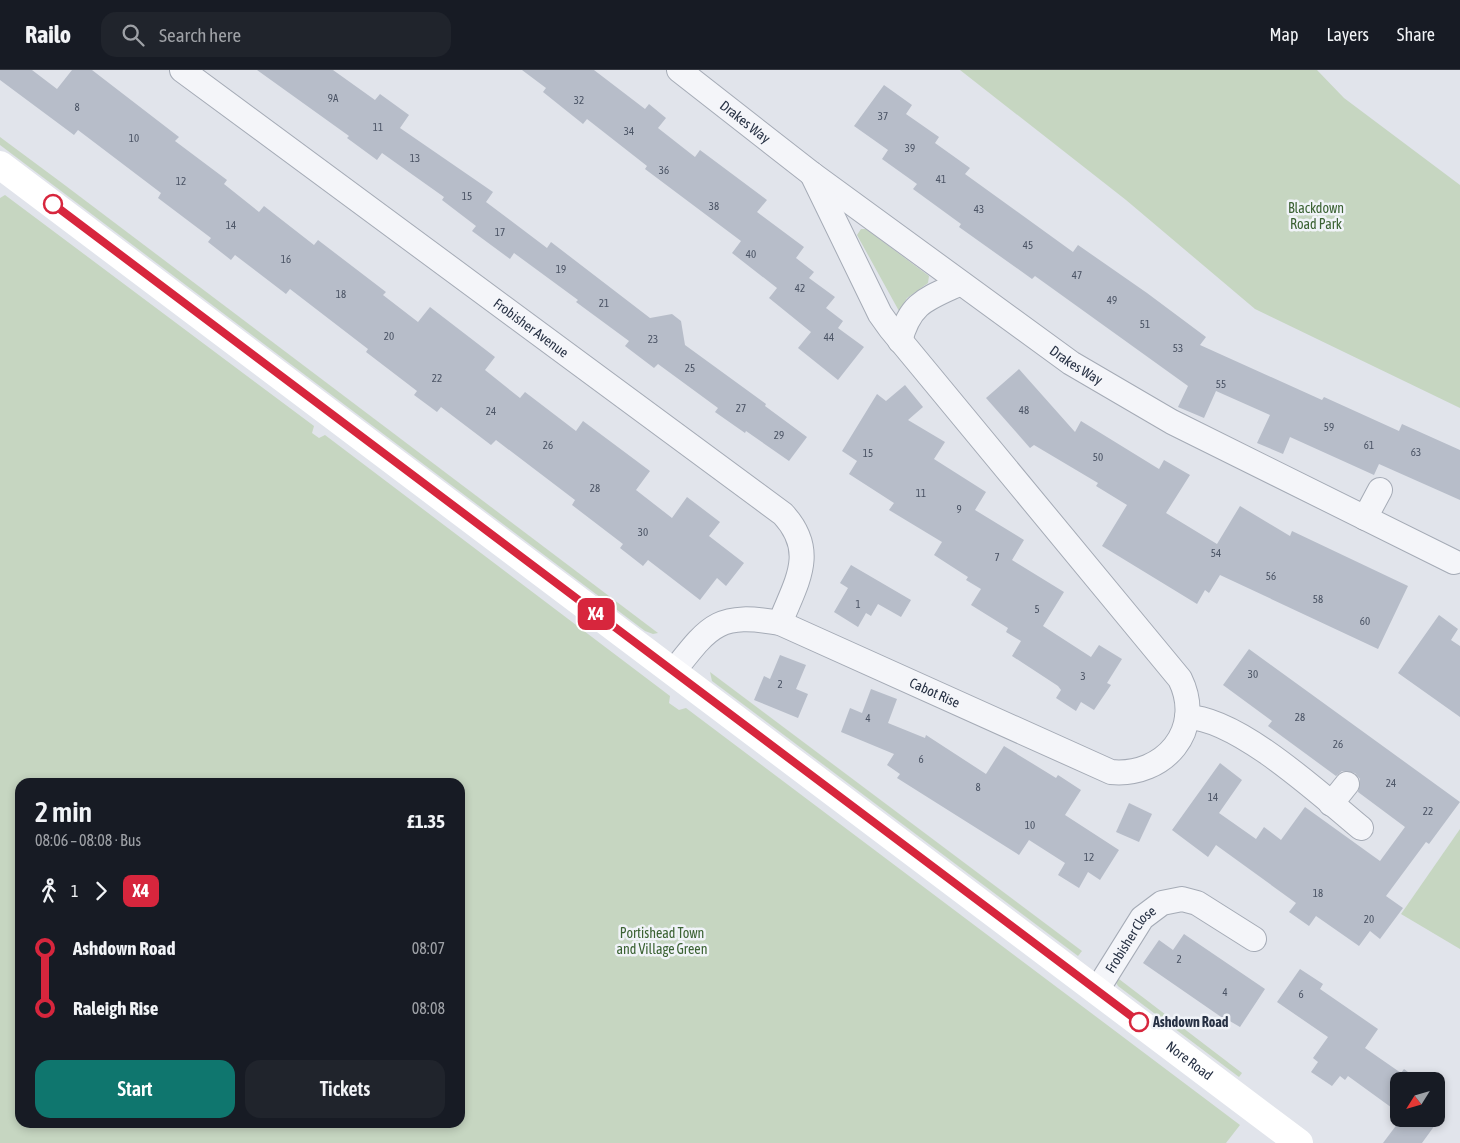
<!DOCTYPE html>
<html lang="en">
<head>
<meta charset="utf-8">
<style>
  body { margin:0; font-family:"Asap Condensed",sans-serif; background:#20242c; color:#f1f3f6; height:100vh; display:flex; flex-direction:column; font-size:19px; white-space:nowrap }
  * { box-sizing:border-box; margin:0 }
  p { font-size:16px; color:#9ea1a6 }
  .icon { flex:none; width:28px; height:28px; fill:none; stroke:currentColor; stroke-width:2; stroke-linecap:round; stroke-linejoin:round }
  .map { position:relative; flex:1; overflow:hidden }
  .drawer { position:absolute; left:15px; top:708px; width:450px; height:350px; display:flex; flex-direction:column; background:#171b24; border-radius:15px; box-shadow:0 2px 8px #0003 }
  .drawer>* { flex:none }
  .badge { padding:0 10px; border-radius:8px; font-size:18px; line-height:32px }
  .needle { width:32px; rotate:233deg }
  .tools { position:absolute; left:1390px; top:1002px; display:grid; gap:10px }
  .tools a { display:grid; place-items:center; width:55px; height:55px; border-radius:10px; background:#171b24; box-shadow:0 2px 8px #0003; font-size:25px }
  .map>.badge { position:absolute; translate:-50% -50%; box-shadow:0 0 0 2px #fff }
  .legs { display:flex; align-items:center; gap:8px; height:55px; padding:0 20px; font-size:16px }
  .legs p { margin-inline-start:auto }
  .headline { display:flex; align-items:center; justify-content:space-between; height:85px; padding:0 20px }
  h1 { font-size:28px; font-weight:600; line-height:38px }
  .primary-button { display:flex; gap:10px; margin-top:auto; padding:10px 20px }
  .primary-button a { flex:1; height:58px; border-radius:15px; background:#0f766e; color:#fff; font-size:20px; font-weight:600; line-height:58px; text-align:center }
  .primary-button a+a { background:#20242c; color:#f1f3f6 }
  ul { padding:0 20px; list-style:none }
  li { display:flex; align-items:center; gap:18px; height:60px; font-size:19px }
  li i { display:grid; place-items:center; width:8px; height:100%; margin:0 6px; background:currentColor }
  li i::after { content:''; width:12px; height:12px; margin:-6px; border:4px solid; border-radius:50%; background:#171b24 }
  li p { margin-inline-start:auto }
  li:first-child i { background:linear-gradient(#0000 50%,currentColor 0) }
  li:last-child i { background:linear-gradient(currentColor 50%,#0000 0) }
  header { display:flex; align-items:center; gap:30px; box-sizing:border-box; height:70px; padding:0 25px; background:#171b24; border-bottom:1px solid #363941 }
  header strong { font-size:24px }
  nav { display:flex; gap:28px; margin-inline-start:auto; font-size:18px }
  .search { width:350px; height:45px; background:#20242c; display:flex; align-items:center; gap:12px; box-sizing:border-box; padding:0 18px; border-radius:15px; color:#9ea1a6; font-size:19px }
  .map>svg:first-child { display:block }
  .green { fill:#c6d6c1; fill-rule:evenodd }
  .building { fill:#b7bdc9 }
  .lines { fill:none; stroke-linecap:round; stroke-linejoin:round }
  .street-casing { stroke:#a5abb6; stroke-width:26 }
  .street { stroke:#f4f5f9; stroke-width:24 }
  .secondary { stroke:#fff; stroke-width:28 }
  .line-1-casing { stroke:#fff; stroke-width:11 }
  .line-1 { stroke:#d7263d; stroke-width:8 }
  .stop-1-dot { fill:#fff; stroke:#d7263d; stroke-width:2.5 }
  .labels { text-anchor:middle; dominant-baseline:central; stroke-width:5; stroke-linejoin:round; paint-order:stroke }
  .number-label { font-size:11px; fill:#4b5465 }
  .street-label { font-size:14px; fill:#273144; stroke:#f0f3f8 }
  .park-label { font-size:14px; fill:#3b6233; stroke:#f0f3f8 }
  .stop-label { font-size:14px; font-weight:bold; fill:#273144; stroke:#f0f3f8; text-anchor:start }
</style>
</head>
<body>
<header>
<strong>Railo</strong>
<div class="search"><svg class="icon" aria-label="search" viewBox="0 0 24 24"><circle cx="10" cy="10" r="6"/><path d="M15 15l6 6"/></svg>Search here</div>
<nav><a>Map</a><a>Layers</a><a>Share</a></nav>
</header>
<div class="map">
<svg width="1460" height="1073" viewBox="0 0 1460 1073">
  <rect width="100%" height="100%" fill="#e1e4eb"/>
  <g class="green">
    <path d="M960,0H1317L1344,28L1460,115V338L1255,239L1126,130Z"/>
    <path d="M0,67L62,113L658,563L653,564L645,561L0,75Z"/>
    <path d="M5,125L314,356L312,363L319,368L325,365L670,626L669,633L679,640L686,638L1240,1055L1226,1073H0V128ZM20,712H460V1052H20Z"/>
    <path d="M861,159H866L929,206L928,213L907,228L899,241L857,165Z"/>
    <path d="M710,602L1082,881L1078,886L712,611Z"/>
    <path d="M1460,759V879L1401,844Z"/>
    <path d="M1115,906L1242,1003L1239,1007L1118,916L1114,909Z"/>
  </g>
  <g class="building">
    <path d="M0,0H32L57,19L72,0H92L179,67L175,71L227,110L224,114L259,142L264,136L314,175L318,170L386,222L383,225L418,252L430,237L495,287L485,300L520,328L525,322L576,361L583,351L650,401L636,420L672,448L687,427L720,452L709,466L744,493L726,516L717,508L700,530L648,490L643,496L620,478L623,474L572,435L575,430L496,370L491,375L441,337L437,342L414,325L417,321L366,282L368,279L290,219L286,224L235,185L231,190L208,172L211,168L158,128L161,123L78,60L74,65L0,10Z"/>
    <path d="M257,0H333L375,30L380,24L409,45L400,58L493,122L486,132L547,178L551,172L650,248L672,244L681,251L685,275L766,334L765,336L807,367L789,391L746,361L745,363L715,342L718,338L658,294L654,298L625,276L629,271L576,232L578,230L514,183L510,189L472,161L476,156L442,130L444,127L382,83L377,90L347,68L349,66Z"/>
    <path d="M522,0H594L645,39L649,34L666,48L658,58L695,87L700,80L767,130L757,142L804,177L796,188L814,202L809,208L835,227L826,238L843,251L838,258L864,277L838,310L798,278L811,262L769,228L777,218L732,183L741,171L645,99L647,96L587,49L583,54L543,22L546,18Z"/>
    <path d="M884,15L912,35L906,44L939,67L935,73L970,98L965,104L1073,182L1078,175L1147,223L1206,267L1200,275L1322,330L1324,327L1399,361L1402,354L1460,380V430L1379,394L1374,405L1290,367L1283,384L1257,373L1270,345L1216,321L1204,348L1178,337L1188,316L1035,206L1032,209L959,157L961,154L913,119L917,114L882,89L888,80L854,56Z"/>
    <path d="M1019,299L1075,362L1081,351L1159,399L1164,390L1190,405L1166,443L1217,474L1240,436L1290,466L1292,461L1408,516L1378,579L1220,505L1209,523L1205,520L1197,534L1102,476L1127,435L1096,416L1098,413L1034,375L1030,378L986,328Z"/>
    <path d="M905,315L923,337L908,350L945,372L934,389L986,422L975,440L1024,470L1012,490L1064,522L1043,556L1091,587L1099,575L1122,589L1107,613L1111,615L1094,640L1081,632L1076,641L1056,628L1061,620L1058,616L1012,586L1021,571L1006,562L1008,558L971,535L981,519L966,510L968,507L934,485L942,472L889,440L894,433L849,404L857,391L842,381L877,324L886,331Z"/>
    <path d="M851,495L911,530L901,547L878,534L871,546L866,543L858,557L834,542L848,518L840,513Z"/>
    <path d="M1439,545L1458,559L1451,570L1460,576V647L1398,603Z"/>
    <path d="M1249,579L1460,732L1429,774L1426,772L1386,826L1403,838L1380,869L1370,861L1359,876L1316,846L1309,856L1289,842L1296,833L1216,775L1208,787L1172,760L1220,693L1242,710L1219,743L1256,769L1264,757L1281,770L1305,737L1380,791L1405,757L1358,722L1360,709L1355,703L1342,701L1336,706L1268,656L1272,651L1223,615Z"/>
    <path d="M780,585L806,595L796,619L808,624L798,648L754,630L764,606L770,609Z"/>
    <path d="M871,619L897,629L888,653L925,668L926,665L986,704L1004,676L1056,708L1058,705L1081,720L1065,745L1119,780L1100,810L1088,802L1079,818L1058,805L1065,793L1029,770L1019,785L897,708L900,704L887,695L894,684L841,662L850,638L862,643Z"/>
    <path d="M1129,733L1152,744L1139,772L1116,762Z"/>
    <path d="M1184,864L1265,919L1240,957L1228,950L1227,951L1143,893L1159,870L1173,880Z"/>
    <path d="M1300,899L1323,914L1320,919L1378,959L1365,978L1401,1003L1404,999L1420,1011H1399V1043L1348,1006L1345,1010L1340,1006L1332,1016L1311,1002L1318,992L1313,988L1328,967L1277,932Z"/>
    <path d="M1436,1040L1443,1044L1422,1073H1383L1401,1049H1436Z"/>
  </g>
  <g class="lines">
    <defs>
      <g id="street">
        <path id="s1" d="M182,0L783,444C818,482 796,512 780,553"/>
        <path id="s2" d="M679,0L812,104L1071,293L1172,352L1454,492"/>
        <path d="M900,271C910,233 926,229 959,214"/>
        <path d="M1365,448L1380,420"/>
        <path id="s3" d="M673,602C710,555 718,542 780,553L1111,702C1164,707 1205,660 1180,609L890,258L880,244L812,104"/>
        <path d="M1187,647C1238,648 1321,725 1361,758"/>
        <path d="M1331,734L1347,714"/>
        <path id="s4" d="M1097,920L1142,848L1162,833L1182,829L1197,833L1254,869"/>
      </g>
    </defs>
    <use href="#street" class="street-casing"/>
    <use href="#street" class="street"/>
    <path class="secondary" id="s5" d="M0,95L1299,1073"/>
  </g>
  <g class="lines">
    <defs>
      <path id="line-1" d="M53,134L1139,952"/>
    </defs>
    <use href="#line-1" class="line-1-casing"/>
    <use href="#line-1" class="line-1"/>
  </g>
  <g class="stop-1-dot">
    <circle cx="53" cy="134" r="9"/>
    <circle cx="1139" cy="952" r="9"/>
  </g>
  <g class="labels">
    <g class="number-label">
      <text x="333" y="28">9A</text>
      <text x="579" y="30">32</text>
      <text x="77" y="37">8</text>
      <text x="883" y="46">37</text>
      <text x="378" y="57">11</text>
      <text x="629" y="61">34</text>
      <text x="134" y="68">10</text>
      <text x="910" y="78">39</text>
      <text x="415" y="88">13</text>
      <text x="664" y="100">36</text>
      <text x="941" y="109">41</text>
      <text x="181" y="111">12</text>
      <text x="467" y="126">15</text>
      <text x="714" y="136">38</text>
      <text x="979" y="139">43</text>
      <text x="231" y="155">14</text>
      <text x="500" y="162">17</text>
      <text x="1028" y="175">45</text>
      <text x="751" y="184">40</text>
      <text x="286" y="189">16</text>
      <text x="561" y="199">19</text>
      <text x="1077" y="205">47</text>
      <text x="800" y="218">42</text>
      <text x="341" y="224">18</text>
      <text x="1112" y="230">49</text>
      <text x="604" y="233">21</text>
      <text x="1145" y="254">51</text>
      <text x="389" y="266">20</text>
      <text x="829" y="267">44</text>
      <text x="653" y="269">23</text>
      <text x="1178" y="278">53</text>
      <text x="690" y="298">25</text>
      <text x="437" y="308">22</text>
      <text x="1221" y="314">55</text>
      <text x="741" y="338">27</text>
      <text x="1024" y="340">48</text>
      <text x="491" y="341">24</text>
      <text x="1329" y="357">59</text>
      <text x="779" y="365">29</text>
      <text x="548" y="375">26</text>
      <text x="1369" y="375">61</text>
      <text x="1416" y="382">63</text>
      <text x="868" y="383">15</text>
      <text x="1098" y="387">50</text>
      <text x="595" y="418">28</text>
      <text x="921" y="423">11</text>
      <text x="959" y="439">9</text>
      <text x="643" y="462">30</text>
      <text x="1216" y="483">54</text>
      <text x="997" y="487">7</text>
      <text x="1271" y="506">56</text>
      <text x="1318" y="529">58</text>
      <text x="858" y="534">1</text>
      <text x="1037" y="539">5</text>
      <text x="1365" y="551">60</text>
      <text x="1253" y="604">30</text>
      <text x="1083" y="606">3</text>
      <text x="780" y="614">2</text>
      <text x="1300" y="647">28</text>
      <text x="868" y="648">4</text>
      <text x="1338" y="674">26</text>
      <text x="921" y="689">6</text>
      <text x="1391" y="713">24</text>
      <text x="978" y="717">8</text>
      <text x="1213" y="727">14</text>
      <text x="1428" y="741">22</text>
      <text x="1030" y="755">10</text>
      <text x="1089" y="787">12</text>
      <text x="1318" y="823">18</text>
      <text x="1369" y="849">20</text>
      <text x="1179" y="889">2</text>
      <text x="1225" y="922">4</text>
      <text x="1301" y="924">6</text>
    </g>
    <g class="street-label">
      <text stroke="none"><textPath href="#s2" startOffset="84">Drakes Way</textPath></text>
      <text stroke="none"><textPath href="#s1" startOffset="434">Frobisher Avenue</textPath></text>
      <text stroke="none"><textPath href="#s2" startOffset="495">Drakes Way</textPath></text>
      <text stroke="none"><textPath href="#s3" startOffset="298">Cabot Rise</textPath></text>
      <text stroke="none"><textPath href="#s4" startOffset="61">Frobisher Close</textPath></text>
      <text stroke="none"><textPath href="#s5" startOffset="1489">Nore Road</textPath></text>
    </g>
    <g class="park-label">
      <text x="1316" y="138">Blackdown<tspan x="1316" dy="16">Road Park</tspan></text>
      <text x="662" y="863">Portishead Town<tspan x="662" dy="16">and Village Green</tspan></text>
    </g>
    <g class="stop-label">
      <text x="1153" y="952">Ashdown Road</text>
    </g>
  </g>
</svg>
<div class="tools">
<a><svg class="needle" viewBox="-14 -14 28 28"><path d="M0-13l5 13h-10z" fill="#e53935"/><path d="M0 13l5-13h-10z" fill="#9ea1a6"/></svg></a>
</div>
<b class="badge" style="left:596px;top:544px;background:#d7263d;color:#fff">X4</b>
<section class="drawer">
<div class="headline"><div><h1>2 min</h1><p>08:06 – 08:08 · Bus</p></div><b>£1.35</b></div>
<div class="legs"><svg class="icon" aria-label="walk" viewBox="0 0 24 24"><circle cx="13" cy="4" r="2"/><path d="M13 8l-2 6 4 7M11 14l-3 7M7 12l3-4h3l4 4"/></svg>1<svg class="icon" aria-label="forward" viewBox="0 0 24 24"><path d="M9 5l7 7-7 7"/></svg><b class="badge" style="background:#d7263d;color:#fff">X4</b></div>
<ul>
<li><i style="color:#d7263d"></i><b>Ashdown Road</b><p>08:07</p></li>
<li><i style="color:#d7263d"></i><b>Raleigh Rise</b><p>08:08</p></li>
</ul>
<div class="primary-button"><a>Start</a><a>Tickets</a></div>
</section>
</div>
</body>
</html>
